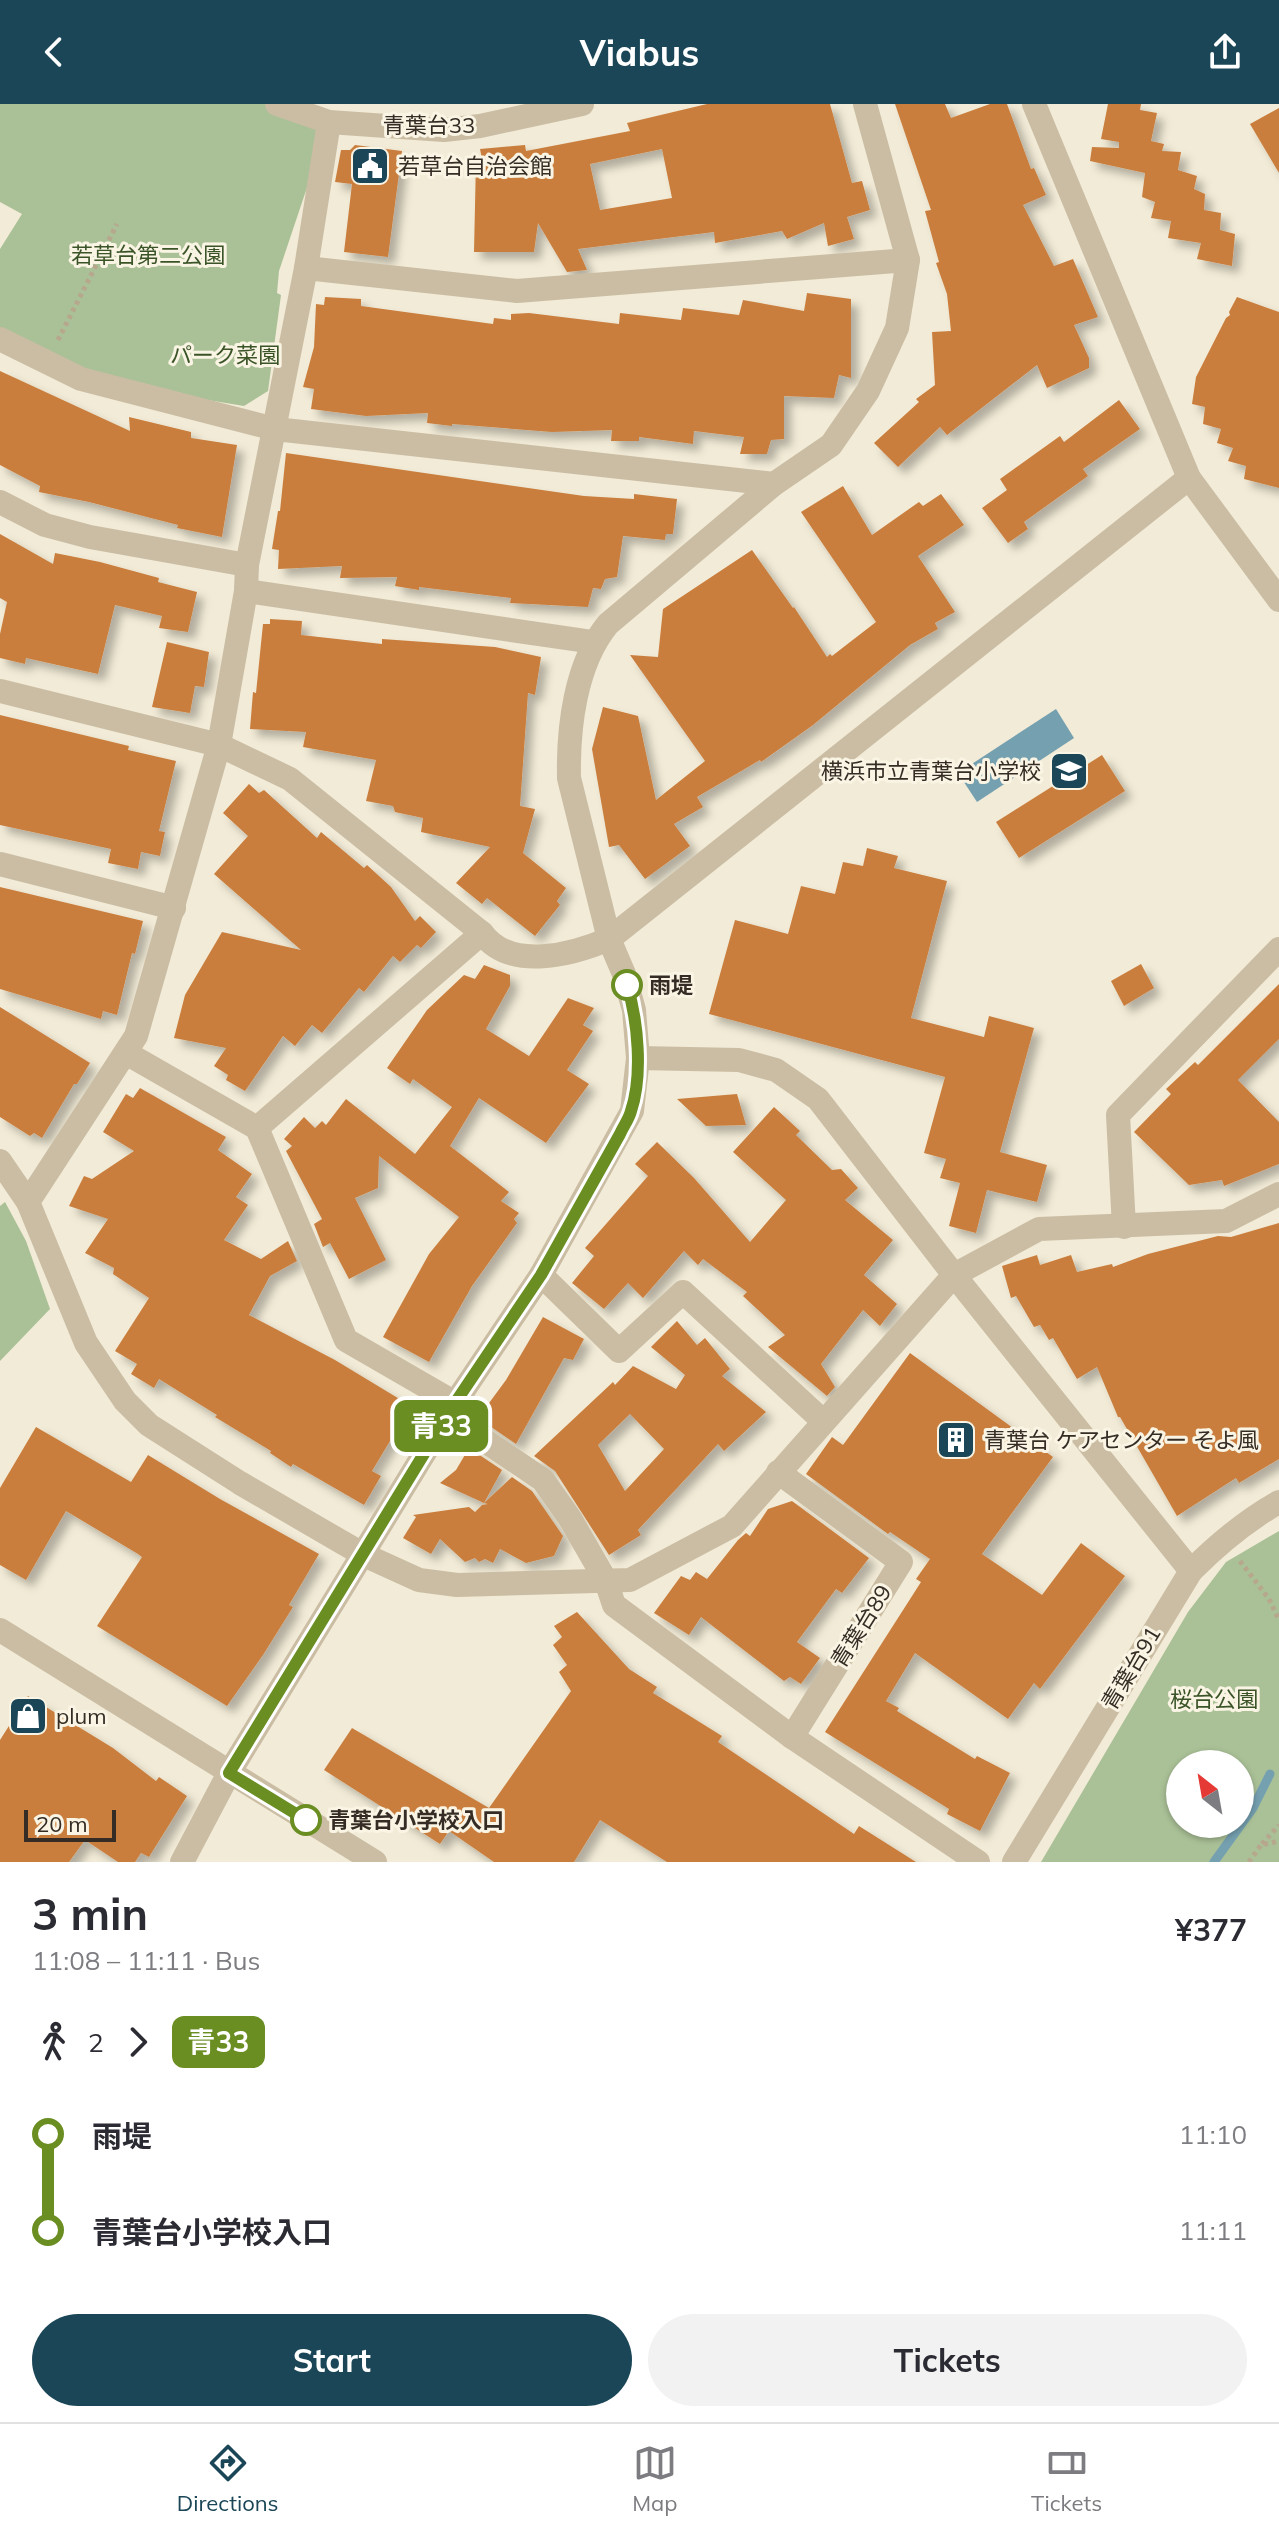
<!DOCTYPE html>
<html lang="en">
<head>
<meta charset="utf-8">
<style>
  body { margin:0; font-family:Mulish,"Noto Sans JP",sans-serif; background:#f2f2f3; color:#2b2b33; height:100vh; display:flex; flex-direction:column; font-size:30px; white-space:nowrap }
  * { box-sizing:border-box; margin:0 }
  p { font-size:26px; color:#7c7c81 }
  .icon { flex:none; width:44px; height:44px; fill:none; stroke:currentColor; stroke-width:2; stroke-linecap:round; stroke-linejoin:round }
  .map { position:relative; height:1758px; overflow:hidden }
  .details { display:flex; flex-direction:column; background:#fff; flex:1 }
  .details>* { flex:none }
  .badge { padding:0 16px; border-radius:12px; font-size:28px; line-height:52px }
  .needle { width:52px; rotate:329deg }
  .buttons { position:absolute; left:1166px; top:1646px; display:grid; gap:16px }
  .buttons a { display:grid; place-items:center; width:88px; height:88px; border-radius:50%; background:#fff; box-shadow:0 2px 6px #0004; font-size:40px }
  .scale { position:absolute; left:24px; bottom:20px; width:92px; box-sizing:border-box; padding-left:8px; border:4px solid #352d25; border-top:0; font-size:22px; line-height:28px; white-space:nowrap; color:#352d25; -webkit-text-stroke:6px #f9f4e3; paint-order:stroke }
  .map>.badge { position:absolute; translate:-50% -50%; box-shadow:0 0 0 4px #fff }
  .legs { display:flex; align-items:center; gap:12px; height:88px; padding:0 32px; font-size:26px }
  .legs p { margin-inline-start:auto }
  .overview { display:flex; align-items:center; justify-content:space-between; height:136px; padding:0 32px }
  h1 { font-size:44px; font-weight:700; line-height:60px }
  .action { display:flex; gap:16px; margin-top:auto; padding:16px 32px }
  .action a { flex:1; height:92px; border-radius:48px; background:#1a4657; color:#fff; font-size:32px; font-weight:700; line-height:92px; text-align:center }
  .action a+a { background:#f2f2f3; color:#2b2b33 }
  ul { padding:0 32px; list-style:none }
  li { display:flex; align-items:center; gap:28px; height:96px; font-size:30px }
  li i { display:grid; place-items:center; width:12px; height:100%; margin:0 10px; background:currentColor }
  li i::after { content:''; width:20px; height:20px; margin:-10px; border:6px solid; border-radius:50%; background:#fff }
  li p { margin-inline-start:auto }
  li:first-child i { background:linear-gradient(#0000 50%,currentColor 0) }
  li:last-child i { background:linear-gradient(currentColor 50%,#0000 0) }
  header { display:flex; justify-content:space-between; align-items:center; height:104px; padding:0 32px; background:#1a4657; color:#fff; font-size:36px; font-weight:700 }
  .dock { display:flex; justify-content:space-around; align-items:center; height:112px; border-top:2px solid #e1e1e2; background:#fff; font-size:22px; color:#7c7c81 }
  .dock a { display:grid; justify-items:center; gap:4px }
  .dock .on { color:#1a4657 }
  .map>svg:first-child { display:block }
  .green { fill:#aac197; fill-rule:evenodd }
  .water { fill:#75a0b0 }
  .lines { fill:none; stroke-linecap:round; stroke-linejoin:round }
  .stream { stroke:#75a0b0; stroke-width:9 }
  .building { fill:#ca7e3d; fill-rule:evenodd; filter:url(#shadow) }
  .path { stroke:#b6a78d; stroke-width:5; stroke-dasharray:4 4; stroke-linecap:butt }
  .minor { stroke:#cabda3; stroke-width:24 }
  .line-1-casing { stroke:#fff; stroke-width:18 }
  .line-1 { stroke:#6b8e23; stroke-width:12 }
  .stop-1-dot { fill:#fff; stroke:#6b8e23; stroke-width:4 }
  .labels { text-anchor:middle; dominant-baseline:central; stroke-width:6; stroke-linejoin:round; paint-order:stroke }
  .street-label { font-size:22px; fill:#352d25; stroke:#f9f4e3 }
  .poi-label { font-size:22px; fill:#352d25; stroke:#f9f4e3; text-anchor:start }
  .park-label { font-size:22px; fill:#3a5428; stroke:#f9f4e3 }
  .stop-label { font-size:22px; font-weight:bold; fill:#352d25; stroke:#f9f4e3; text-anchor:start }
</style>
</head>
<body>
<header><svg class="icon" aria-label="back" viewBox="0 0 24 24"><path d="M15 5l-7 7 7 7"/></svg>Viabus<svg class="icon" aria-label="share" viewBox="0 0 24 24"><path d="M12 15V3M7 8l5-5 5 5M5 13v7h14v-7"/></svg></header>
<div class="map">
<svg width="1279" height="1758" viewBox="0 0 1279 1758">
  <defs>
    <filter id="shadow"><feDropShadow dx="7" dy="7" stdDeviation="4" flood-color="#0004"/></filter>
  </defs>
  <rect width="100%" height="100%" fill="#f2ebd7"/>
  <g class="green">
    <path d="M0,0H277L329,18L279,167L277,189L281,191L268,287L244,302L81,275L0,235V145L22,110L0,98Z"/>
    <path d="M5,1098L26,1137L50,1205L0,1257V1102Z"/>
    <path d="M1279,1427V1758H1041L1188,1508L1226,1458ZM1180,1660H1240V1720H1180Z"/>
  </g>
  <path class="water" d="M1056,605L1074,634L977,698L958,669Z"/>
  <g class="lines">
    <path class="stream" d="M1214,1758L1253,1704L1270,1670"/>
  </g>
  <g class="building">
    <path d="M707,0H830L852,79L862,77L870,106L847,113L854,135L828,142L824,119L787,135L782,127L715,139L714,128L578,145L587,166L567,168L538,119L534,148H474L476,56L482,55L480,45L525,41L526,47L630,27L627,19ZM662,45L672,94L600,106L590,60Z"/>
    <path d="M895,0H945L951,14L990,0H1007L1031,65L1034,64L1046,91L1023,101L1054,162L1073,155L1098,213L1074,221L1089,254V264L1047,284L1037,261L947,331L940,323L898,363L874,339L919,298L916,295L935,281L932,228L951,227L947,190L936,159L939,158L925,107L931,106Z"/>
    <path d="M1108,0H1141L1140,6L1157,9L1151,37L1164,40L1162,47L1181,48L1178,66L1197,72L1194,85L1205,90L1204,106L1221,109L1220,126L1235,130L1232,162L1197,155L1201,139L1168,134L1171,117L1151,114L1155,98L1142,93L1145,69L1090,57L1092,43L1119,44V38L1101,35Z"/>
    <path d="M1279,4V69L1250,20Z"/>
    <path d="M355,41L402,47L388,153L344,148L352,80L335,78L341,46H350Z"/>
    <path d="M807,189L851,195V274L839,271L834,294L784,292V335L771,336L767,350H740L744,333L694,327L693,340L639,333V337H611L612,326L552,328L452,320V322L427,319L428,309L366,312L311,305L314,285L303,283L314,243L316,200L324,201L325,193L361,195V202L493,220L494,214L511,216V210L529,209L619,220L620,209L681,216L683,204L739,211L743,196L804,207Z"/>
    <path d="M1237,193L1279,208V384L1244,375L1246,362L1228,357L1233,344L1217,339L1221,325L1203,320L1205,303L1192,300L1196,273L1226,214L1230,211L1229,208Z"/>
    <path d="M0,267L130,327L129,313L191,328V334L237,341L222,433L177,424L178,421L89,398L39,388L40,382L0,361Z"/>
    <path d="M1119,296L1140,325L1083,365L1088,372L1024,418L1028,425L1008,439L982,404L1007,386L1000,375L1060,332L1064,338Z"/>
    <path d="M286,349L584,392L634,395V390L677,395L673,430H666L665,436L623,432L617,473L605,475L601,485L593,484L588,503L510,499L511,494L419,483V486L395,482L397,473L340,474L342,462L278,465L279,446L272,445L278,407H280Z"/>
    <path d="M843,382L872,431L919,398L923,402L941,390L964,421L918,452L955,508L935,519L938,525L910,541L813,621L761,658L760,656L697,693L703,703L674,720L690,742L645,775L619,741L609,743L592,645L603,603L638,612L656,696L705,657L630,551L658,553L663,505L752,446L793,504L794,503L827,553L830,550L832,552L876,518L801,408Z"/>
    <path d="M0,430L53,460L55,449L100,458L159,474L158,478L197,488L188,528L159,524L162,512L115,501L98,570L26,554L25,560L0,554V530L7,498L0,494Z"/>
    <path d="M270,515L302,517L301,531L382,540V535L495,543L541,553L535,591L528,589L520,702L535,705L523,749L566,784L557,797L560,801L535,832L487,794L482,800L456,779L490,743L421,728L423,714L395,708L393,702L366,697L376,656L303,643L306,628L250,625L253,588L256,589L263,520H270Z"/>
    <path d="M167,538L209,548L204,583L195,582L190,609L152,603Z"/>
    <path d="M0,611L129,642L128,646L176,657L159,727L165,728L160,752L141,748L138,765L108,759L111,745L0,721Z"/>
    <path d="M1102,651L1125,687L1019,754L996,718Z"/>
    <path d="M249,680L259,689L264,686L317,734L321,728L364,764L367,761L391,783L415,817L420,812L436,828L421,844L417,841L400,858L393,852L364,888L359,884L322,929L312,921L295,942L283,932L245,987L226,976L228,971L214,962L226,944L174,934L185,891L222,828L301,846L214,770L248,732L223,709Z"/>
    <path d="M867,744L898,752L894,764L947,777L911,914L984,933L989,912L1034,924L1000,1048L1047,1061L1037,1098L987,1086L976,1129L949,1122L960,1079L940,1074L946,1055L924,1049L945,973L709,910L735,816L788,830L801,782L835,790L843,758L863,762Z"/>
    <path d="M0,783L143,817L135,850L132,849L117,911L103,907L101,915L0,885Z"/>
    <path d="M1141,860L1154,884L1124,902L1111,877Z"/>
    <path d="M484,861L510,871V882L486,925L529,952L568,894L594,904L583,921L593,927L567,966L589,980L546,1039L479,994L450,1042L509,1088L501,1097L519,1109L514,1115L517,1119L472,1182L429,1258L383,1233L429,1150L459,1113L379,1052L378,1084L355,1094L386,1156L349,1175L330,1139L323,1143L314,1120L322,1115L286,1047L292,1042L284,1035L304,1013L315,1024L322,1017L326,1021L346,995L415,1050L452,1003L413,975L410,980L387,964L427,906L464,871L475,875Z"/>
    <path d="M1279,880V935L1238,976L1279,1018V1060L1224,1082L1222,1076L1189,1081L1134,1028L1171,990L1166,985L1195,958L1198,961Z"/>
    <path d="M0,903L90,959L77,980H74L42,1034L34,1029L30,1032L0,1013Z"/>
    <path d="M140,984L226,1033L218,1046L252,1070L236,1093L248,1101L224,1136L261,1155L288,1137L297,1157L270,1172L249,1211L335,1256L411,1302L372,1367L381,1372L364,1401L293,1360L291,1363L270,1349L271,1347L215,1313L217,1311L159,1275L154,1284L131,1270L137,1260L115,1247L149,1194L113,1170L114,1164L85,1149L108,1115L69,1102L84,1072L92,1075L134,1047L103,1028L126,990L133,994Z"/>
    <path d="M737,990L746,1021L706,1022L677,995Z"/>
    <path d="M774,1003L800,1027L796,1031L832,1066L841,1065L858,1084L845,1096L893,1136L864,1171L897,1200L880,1222L863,1206L821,1260L835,1283L827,1292L768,1243L785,1231L743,1192L747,1188L703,1155L698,1161L684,1147L643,1194L628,1179L604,1205L572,1179L594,1152L585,1144L648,1072L635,1060L657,1038L694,1074L750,1138L786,1096L733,1048Z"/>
    <path d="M1279,1119V1355L1239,1379L1236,1374L1177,1412L1120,1313H1118L1097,1263L1077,1275L1053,1234L1049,1236L1040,1221L1034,1223L1016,1192L1011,1194L1002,1162L1037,1151L1040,1161L1071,1151L1077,1168L1112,1160L1113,1163L1148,1150L1218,1132L1231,1133Z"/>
    <path d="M543,1213L584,1235L573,1256L564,1254L516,1340L478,1314L506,1276Z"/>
    <path d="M677,1217L697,1241L705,1234L730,1265L722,1272L766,1308L724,1347L718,1340L638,1426L641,1431L609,1451L555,1367L534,1352L613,1278L615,1281L633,1262L676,1285L685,1271L651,1243ZM630,1310L664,1345L625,1387L598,1341Z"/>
    <path d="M910,1249L1053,1353L982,1450L1042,1491L1081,1439L1125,1472L1040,1585L1034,1579L1008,1615L915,1549L886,1597L899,1604L897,1607L975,1655L977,1652L1010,1669L980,1727L947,1710L949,1705L825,1628L921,1478L916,1475L930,1455L890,1428L888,1430L806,1370L832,1333L843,1341Z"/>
    <path d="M36,1323L131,1378L148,1351L220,1395L319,1450L289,1501L293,1503L263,1551L227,1602L97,1522L142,1453L138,1450L66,1407L26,1476L0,1461V1384Z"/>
    <path d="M469,1344L502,1366L484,1399L440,1379L456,1366Z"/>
    <path d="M512,1373L532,1387L563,1432L554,1452L526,1459L500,1445L493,1459L485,1455L479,1458L475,1454L465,1458L440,1435L431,1450L403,1434L416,1413L413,1411L469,1403L475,1408L482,1401L488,1400L484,1399Z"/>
    <path d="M792,1397L869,1454L842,1489L836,1485L797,1538L820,1554L801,1580L790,1573L784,1577L701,1513L689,1531L654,1509L681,1472L690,1476L696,1468L707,1475L738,1436L746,1429L750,1432L768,1405Z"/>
    <path d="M577,1508L629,1565L657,1583L653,1589L722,1632L718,1638L854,1730L859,1722L916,1758H667L600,1716L574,1758H494L449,1727L440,1740L324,1666L352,1624L489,1704L571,1587L559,1568L567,1561L553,1541L562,1533L554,1522Z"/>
    <path d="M28,1592L113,1644L156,1677L159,1673L187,1692L149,1753L141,1749L135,1758H118L85,1736L69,1758H0V1636Z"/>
  </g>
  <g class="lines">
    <g class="path">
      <path d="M58,236L117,120"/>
      <path d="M1240,1457L1269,1495L1279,1516"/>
      <path d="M1262,1740L1279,1721"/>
      <path d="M1249,1758L1261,1741L1279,1737"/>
    </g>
    <g class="minor">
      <path d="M277,0L329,18L444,26L480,22L582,0"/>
      <path d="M1034,0L1189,374L1279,496"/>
      <path d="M306,164L517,187L908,156"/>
      <path d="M0,235L81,275L275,325L774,380"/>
      <path d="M0,398L45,421L90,433L247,461"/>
      <path d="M246,487L593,538"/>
      <path d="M0,587L219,641L290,675L482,829C510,868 574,850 609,835L1189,374"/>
      <path d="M0,760L174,804"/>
      <path d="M126,949L257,1024L346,1236L455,1299L460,1320L543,1376L571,1416L606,1477L614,1501L792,1633L978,1758"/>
      <path d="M638,954L739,956L776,966L818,995L954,1171L1191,1467"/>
      <path d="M257,1024L482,829"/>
      <path d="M0,1057L28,1098L86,1239L125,1297L149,1321L240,1379L364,1451L419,1476L457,1481L630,1476L732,1422L954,1171L1039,1125L1226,1117L1279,1090"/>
      <path d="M28,1098L136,932L219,641L246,487L247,461L306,164L329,18"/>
      <path d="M1124,1123L1118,1011L1279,845"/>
      <path d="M541,1171L619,1247L683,1188L823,1317"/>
      <path d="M778,1368L901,1458L792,1633"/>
      <path d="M0,1526L375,1758"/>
      <path d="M182,1758L229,1669L455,1299L541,1171L632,1007L638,954L634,906L624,870L609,835L569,674C568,624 575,560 608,520L774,380L831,341L868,287L897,224L908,156L865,0"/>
      <path d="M1014,1758L1191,1467C1218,1440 1245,1417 1279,1398"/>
    </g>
  </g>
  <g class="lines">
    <defs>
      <path id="line-1" d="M306,1716L229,1669L455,1299L541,1171L620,1030C623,1023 629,1015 631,1007C643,971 638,917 627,881"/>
    </defs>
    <use href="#line-1" class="line-1-casing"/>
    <use href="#line-1" class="line-1"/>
  </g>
  <defs>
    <symbol id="civic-square" viewBox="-11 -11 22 22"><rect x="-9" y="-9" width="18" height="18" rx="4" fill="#1a4657" stroke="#f9f4e3"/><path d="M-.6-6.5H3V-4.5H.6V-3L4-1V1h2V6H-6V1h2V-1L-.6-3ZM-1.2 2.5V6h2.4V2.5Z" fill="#fff"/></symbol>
    <symbol id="school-square" viewBox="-11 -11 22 22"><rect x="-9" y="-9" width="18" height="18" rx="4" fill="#1a4657" stroke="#f9f4e3"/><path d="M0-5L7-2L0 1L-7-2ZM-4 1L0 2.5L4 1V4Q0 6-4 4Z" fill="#fff"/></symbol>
    <symbol id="building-square" viewBox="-11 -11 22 22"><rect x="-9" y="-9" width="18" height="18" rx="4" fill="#1a4657" stroke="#f9f4e3"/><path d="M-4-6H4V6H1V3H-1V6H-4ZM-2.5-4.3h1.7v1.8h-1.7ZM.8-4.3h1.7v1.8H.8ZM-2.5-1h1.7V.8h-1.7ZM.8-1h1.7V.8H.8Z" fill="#fff"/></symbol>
    <symbol id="shop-square" viewBox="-11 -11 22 22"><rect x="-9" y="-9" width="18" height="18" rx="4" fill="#1a4657" stroke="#f9f4e3"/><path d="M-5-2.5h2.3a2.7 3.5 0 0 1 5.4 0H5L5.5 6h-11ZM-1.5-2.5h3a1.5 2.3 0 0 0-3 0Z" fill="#fff"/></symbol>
  </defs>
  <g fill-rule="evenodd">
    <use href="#civic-square" x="348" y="40" width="44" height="44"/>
    <use href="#school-square" x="1047" y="645" width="44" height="44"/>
    <use href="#building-square" x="934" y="1314" width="44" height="44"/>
    <use href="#shop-square" x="6" y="1590" width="44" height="44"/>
  </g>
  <g class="stop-1-dot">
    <circle cx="627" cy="881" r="14"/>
    <circle cx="306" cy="1716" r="14"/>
  </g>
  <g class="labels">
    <g class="street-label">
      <text x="429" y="21">青葉台33</text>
      <text transform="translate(861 1522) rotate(-58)">青葉台89</text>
      <text transform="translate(1131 1564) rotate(-59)">青葉台91</text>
    </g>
    <g class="poi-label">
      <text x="398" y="62">若草台自治会館</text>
      <text x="1041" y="667" text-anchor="end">横浜市立青葉台小学校</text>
      <text x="984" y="1336">青葉台 ケアセンター そよ風</text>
      <text x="56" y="1612">plum</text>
    </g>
    <g class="park-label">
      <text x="148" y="151">若草台第二公園</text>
      <text x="225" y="251">パーク菜園</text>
      <text x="1214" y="1595">桜台公園</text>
    </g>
    <g class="stop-label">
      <text x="649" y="881">雨堤</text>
      <text x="328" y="1716">青葉台小学校入口</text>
    </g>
  </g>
</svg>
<div class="buttons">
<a><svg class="needle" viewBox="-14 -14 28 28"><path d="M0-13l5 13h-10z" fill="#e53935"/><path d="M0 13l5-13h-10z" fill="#7c7c81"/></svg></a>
</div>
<div class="scale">20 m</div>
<b class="badge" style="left:441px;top:1322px;background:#6b8e23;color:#fff">青33</b>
</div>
<section class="details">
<div class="overview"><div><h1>3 min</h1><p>11:08 – 11:11 · Bus</p></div><b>¥377</b></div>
<div class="legs"><svg class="icon" aria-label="walk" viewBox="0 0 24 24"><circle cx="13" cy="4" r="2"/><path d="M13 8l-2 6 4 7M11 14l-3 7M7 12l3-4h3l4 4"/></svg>2<svg class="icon" aria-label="forward" viewBox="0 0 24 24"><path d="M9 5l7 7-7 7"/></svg><b class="badge" style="background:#6b8e23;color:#fff">青33</b></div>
<ul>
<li><i style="color:#6b8e23"></i><b>雨堤</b><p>11:10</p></li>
<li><i style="color:#6b8e23"></i><b>青葉台小学校入口</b><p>11:11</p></li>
</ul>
<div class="action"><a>Start</a><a>Tickets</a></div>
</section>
<nav class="dock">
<a class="on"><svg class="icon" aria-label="directions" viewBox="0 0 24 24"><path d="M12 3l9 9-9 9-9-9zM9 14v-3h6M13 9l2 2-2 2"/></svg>Directions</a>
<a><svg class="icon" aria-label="map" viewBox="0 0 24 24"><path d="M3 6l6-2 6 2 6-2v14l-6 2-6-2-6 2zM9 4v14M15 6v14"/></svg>Map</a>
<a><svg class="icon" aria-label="tickets" viewBox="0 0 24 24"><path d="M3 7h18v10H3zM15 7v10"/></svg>Tickets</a>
</nav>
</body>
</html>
